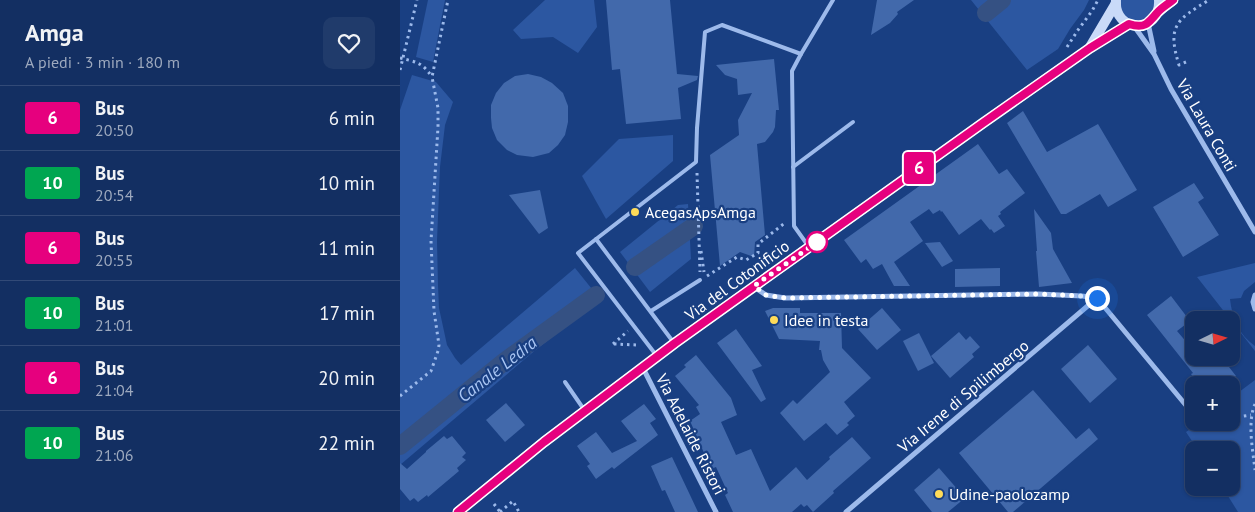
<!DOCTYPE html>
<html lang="it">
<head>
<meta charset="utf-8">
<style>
  body { margin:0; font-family:"PT Sans",sans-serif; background:#203b6b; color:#f1f3f6; height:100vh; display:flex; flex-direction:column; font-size:19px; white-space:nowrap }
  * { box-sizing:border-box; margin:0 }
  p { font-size:16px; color:#9da9be }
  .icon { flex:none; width:28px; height:28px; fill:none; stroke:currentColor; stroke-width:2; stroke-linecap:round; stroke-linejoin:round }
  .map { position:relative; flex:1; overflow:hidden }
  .drawer { display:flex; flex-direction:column; background:#132f62; width:400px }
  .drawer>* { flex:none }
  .badge { padding:0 10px; border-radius:4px; font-size:18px; line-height:32px }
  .needle { width:32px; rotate:85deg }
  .tools { position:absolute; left:785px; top:311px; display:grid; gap:10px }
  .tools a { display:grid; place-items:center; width:55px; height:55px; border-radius:10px; background:#132f62; box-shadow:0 1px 4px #0004,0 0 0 1px #324a77; font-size:25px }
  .you { position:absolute; width:25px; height:25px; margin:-12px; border:4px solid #fff; border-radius:50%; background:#1a73e8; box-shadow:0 0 0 8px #1a73e833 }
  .map>.badge { position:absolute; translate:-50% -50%; box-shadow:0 0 0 2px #fff }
  .round { display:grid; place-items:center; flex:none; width:52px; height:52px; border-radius:10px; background:#203b6b }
  .summary { display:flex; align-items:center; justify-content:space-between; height:85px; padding:0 25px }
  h1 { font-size:24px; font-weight:700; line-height:38px }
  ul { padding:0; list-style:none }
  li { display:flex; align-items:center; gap:15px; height:65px; padding:0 25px; border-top:1px solid #324a77 }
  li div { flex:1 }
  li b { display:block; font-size:19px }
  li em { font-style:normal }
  li .badge { min-width:55px; font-weight:700; text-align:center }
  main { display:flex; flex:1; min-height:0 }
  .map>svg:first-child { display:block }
  .green { fill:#2c57a1 }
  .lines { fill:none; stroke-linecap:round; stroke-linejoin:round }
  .canal { stroke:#355183; stroke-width:18 }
  .building { fill:#4269ab }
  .path { stroke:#9dbaeb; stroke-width:3; stroke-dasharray:2.5 4; stroke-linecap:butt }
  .service { stroke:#9dbaeb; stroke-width:4 }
  .minor { stroke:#9dbaeb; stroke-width:5 }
  .secondary { stroke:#c9daf8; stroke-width:10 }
  .line-casing { stroke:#fff; stroke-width:11 }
  .line { stroke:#e6007e; stroke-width:8 }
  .walk { stroke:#fff; stroke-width:5; stroke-dasharray:0 9 }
  .poi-dot { fill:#fedb59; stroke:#193f82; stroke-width:2 }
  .stop-dot { fill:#fff; stroke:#e6007e; stroke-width:2.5 }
  .labels { text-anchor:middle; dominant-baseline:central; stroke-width:4.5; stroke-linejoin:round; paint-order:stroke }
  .street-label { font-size:16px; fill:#fff; stroke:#193f82 }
  .poi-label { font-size:16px; fill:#fff; stroke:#193f82; text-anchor:start }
  .water-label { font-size:18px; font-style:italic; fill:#a9c5f3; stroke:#193f82 }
</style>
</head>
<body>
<main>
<section class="drawer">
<div class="summary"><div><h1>Amga</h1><p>A piedi · 3 min · 180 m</p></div><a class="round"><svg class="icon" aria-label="heart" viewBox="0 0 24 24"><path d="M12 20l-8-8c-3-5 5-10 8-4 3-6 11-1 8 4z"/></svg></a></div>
<ul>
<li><span class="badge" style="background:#e6007e;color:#fff">6</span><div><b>Bus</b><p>20:50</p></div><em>6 min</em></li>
<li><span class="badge" style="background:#00a651;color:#fff">10</span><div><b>Bus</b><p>20:54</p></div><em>10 min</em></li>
<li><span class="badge" style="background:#e6007e;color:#fff">6</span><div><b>Bus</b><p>20:55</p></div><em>11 min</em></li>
<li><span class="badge" style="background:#00a651;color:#fff">10</span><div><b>Bus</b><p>21:01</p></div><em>17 min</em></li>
<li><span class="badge" style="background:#e6007e;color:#fff">6</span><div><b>Bus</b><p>21:04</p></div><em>20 min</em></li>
<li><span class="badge" style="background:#00a651;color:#fff">10</span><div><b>Bus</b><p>21:06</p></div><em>22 min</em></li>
</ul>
</section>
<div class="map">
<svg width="855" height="512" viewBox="0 0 855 512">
  <rect width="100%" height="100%" fill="#193f82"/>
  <g class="green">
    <path d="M28,0H45L33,62L16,57Z"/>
    <path d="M145,0H194L197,27L178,53L153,37L121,39L113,30Z"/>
    <path d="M571,0H689L684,10L670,29L658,49L627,70Z"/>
    <path d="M716,0H759L754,19L729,24Z"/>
    <path d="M12,75L36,82L53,102L45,125L40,167L37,241L38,285L39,308L47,345L55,358L61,365L175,268L200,299L132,353L0,465V110Z"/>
    <path d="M273,135V161L206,219L182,176L219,139Z"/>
    <path d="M288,204L291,259L250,292L220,252L278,205Z"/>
    <path d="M855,263V282L844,291L841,298L830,299C832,318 839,335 855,346V351L797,277Z"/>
    <path d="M855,380V512H838L823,488H831V450H798L786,432L799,423L831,422V398Z"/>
  </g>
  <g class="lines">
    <g class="canal">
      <path d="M586,13L602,0"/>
      <path d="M235,267L294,226"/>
      <path d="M0,446L105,361L196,295"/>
    </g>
  </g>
  <g class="building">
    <path d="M206,0H270L277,74L298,76L297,80L278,88L281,119L226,124L220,69L212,70Z"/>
    <path d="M477,0H514L497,12L498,14L490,23L471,35Z"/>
    <path d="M374,59L379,110H376L375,127L373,132L365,142L357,144L365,235L355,242L354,257L340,252L320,266L310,155L339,135L338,120L352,93L338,95L337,79L325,75L316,65Z"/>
    <path d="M128,74L141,77L152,83L163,93L168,106V122L165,135L158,145L149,153L133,157L117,155L107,150L97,140L92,128L91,118V105L96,93L104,83L115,76Z"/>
    <path d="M623,111L647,152L698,124L737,190L708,207L700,194L666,214H661L607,123Z"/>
    <path d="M578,144L599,174L607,169L625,193L600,212L601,214L598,216L605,226L594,233L591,229L590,230L581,219L559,235L542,211L541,212L540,210L533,214L529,209L510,222L523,241L494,262L510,286H494L482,264L473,269L466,259L461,263L444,240Z"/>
    <path d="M794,183L804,198L798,202L819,235L783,257L753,207Z"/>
    <path d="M140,190L148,228L139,234L109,195Z"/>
    <path d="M634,209L651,233L653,249L672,283L639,287L636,251H637Z"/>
    <path d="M540,242L553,261L542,267L525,243Z"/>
    <path d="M600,268V286L555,287V269Z"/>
    <path d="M771,296L790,321L777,331L794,351V358H822L836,376L825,385H799L791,374L793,373L747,315Z"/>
    <path d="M373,308H400V313H441L442,348L471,378L444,402L455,416L447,423L449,425L437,435L426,423L404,441L380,413L393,400L397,404L430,372L423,360L421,350H419L420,341L379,339L365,311Z"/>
    <path d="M482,308L501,330L477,350L458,329Z"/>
    <path d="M336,329L362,366L352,370L366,399L361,402L317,343Z"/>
    <path d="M559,332L566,340L570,336L580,347L572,354L574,357L550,378L531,356Z"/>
    <path d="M519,333L534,363L518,371L503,341Z"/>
    <path d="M688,345L717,379L690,403L661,369Z"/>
    <path d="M296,355L331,398L337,415L321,422L336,455L351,449L370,491L396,467L407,480L430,459L429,457L452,437L471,458L433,491L434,493L413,512L407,505L404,507L401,504L392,512H333L325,495L328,493L316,467L311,469L290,421L300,414L296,407L299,405L275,376L286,367L284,365Z"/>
    <path d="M633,390L676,439L689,428L698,439L613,512H608L559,453Z"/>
    <path d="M106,403L125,425L105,442L86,420Z"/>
    <path d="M244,404L256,419L250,423L258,435L214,469L212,467L196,479L187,466L190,464L177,446L196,432L212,453L237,441L221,421Z"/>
    <path d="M44,436L47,439L52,436L66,453L62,457L66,460L57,468L59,471L28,497L27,495L18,502L14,498L10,501L0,489V463L7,469L26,452V451Z"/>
    <path d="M272,457L290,495L298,512H275L265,490L262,491L251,466Z"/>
    <path d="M539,468L565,498L548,512H532L514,490Z"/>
  </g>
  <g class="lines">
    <g class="path">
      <path d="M667,47L678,30L692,11L698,0"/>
      <path d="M0,58C16,62 22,62 32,77"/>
      <path d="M786,62L779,65C767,26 776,20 809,0"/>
      <path d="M0,70L17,0"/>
      <path d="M297,173L300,272"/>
      <path d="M301,251L304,272"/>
      <path d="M307,276L337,257L346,260L358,253V244L386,222"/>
      <path d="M213,344L228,331"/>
      <path d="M214,344L237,345"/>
      <path d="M0,396L31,371L38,351L39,345L34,311L31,241L38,127V108L32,77L48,0"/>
      <path d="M855,404C847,422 853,451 855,470"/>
      <path d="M831,418L851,415"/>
      <path d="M800,422L803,426L813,422"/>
      <path d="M94,504L100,512"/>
      <path d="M100,512L113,501L119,512"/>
    </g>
    <g class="service">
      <path d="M393,167L453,122"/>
      <path d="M196,239L274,343"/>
      <path d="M409,247L394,226L392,71L401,54L433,0"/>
      <path d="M251,311L300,280"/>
      <path d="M256,355L178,253L296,162L297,128L305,32L322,25L401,54"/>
      <path d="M165,382L185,411"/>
    </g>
    <g class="minor">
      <path d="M748,23L754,51"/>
      <path d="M734,26L754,54L771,89L855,232"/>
      <path d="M354,287L366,295L385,298L638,294L682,296L697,298"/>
      <path d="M855,295L853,302L855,309"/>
      <path d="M697,298L794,415"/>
      <path d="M243,368L316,512"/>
      <path d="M446,512L697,298"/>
    </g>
    <g class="secondary">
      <path d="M716,0C713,33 761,35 759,0"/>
      <path d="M757,13L773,0"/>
      <path d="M690,47L716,3"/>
      <path d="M58,512L144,442L275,343L583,123L690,48L729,24"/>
    </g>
  </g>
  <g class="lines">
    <defs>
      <path id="line" d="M58,512L144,442L275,343L583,123L690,48L729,24C744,29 748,24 757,13C761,8 768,4 773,0"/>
    </defs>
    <use href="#line" class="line-casing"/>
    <use href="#line" class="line"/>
    <path class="walk" d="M417,242L420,240L354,286L366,295L385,298L638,294L682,296L697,298"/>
  </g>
  <g class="poi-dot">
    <circle cx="235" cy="212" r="5"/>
    <circle cx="374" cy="320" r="5"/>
    <circle cx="539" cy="494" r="5"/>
  </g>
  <circle class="stop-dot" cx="417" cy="242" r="10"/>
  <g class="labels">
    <g class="street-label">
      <text transform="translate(807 125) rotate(60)">Via Laura Conti</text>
      <text transform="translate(337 280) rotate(-36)">Via del Cotonificio</text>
      <text transform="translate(563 396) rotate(-40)">Via Irene di Spilimbergo</text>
      <text transform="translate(291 434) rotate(63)">Via Adelaide Ristori</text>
    </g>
    <g class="poi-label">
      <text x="245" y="212">AcegasApsAmga</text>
      <text x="384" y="320">Idee in testa</text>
      <text x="549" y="494">Udine-paolozamp</text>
    </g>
    <g class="water-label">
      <text transform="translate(97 369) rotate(-38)">Canale Ledra</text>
    </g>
  </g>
</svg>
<div class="tools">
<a><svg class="needle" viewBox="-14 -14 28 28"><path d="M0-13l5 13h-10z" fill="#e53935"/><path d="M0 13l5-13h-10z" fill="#9da9be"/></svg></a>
<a>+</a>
<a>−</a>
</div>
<div class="you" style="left:697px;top:298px"></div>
<b class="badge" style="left:519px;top:168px;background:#e6007e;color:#fff">6</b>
</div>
</main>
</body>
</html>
